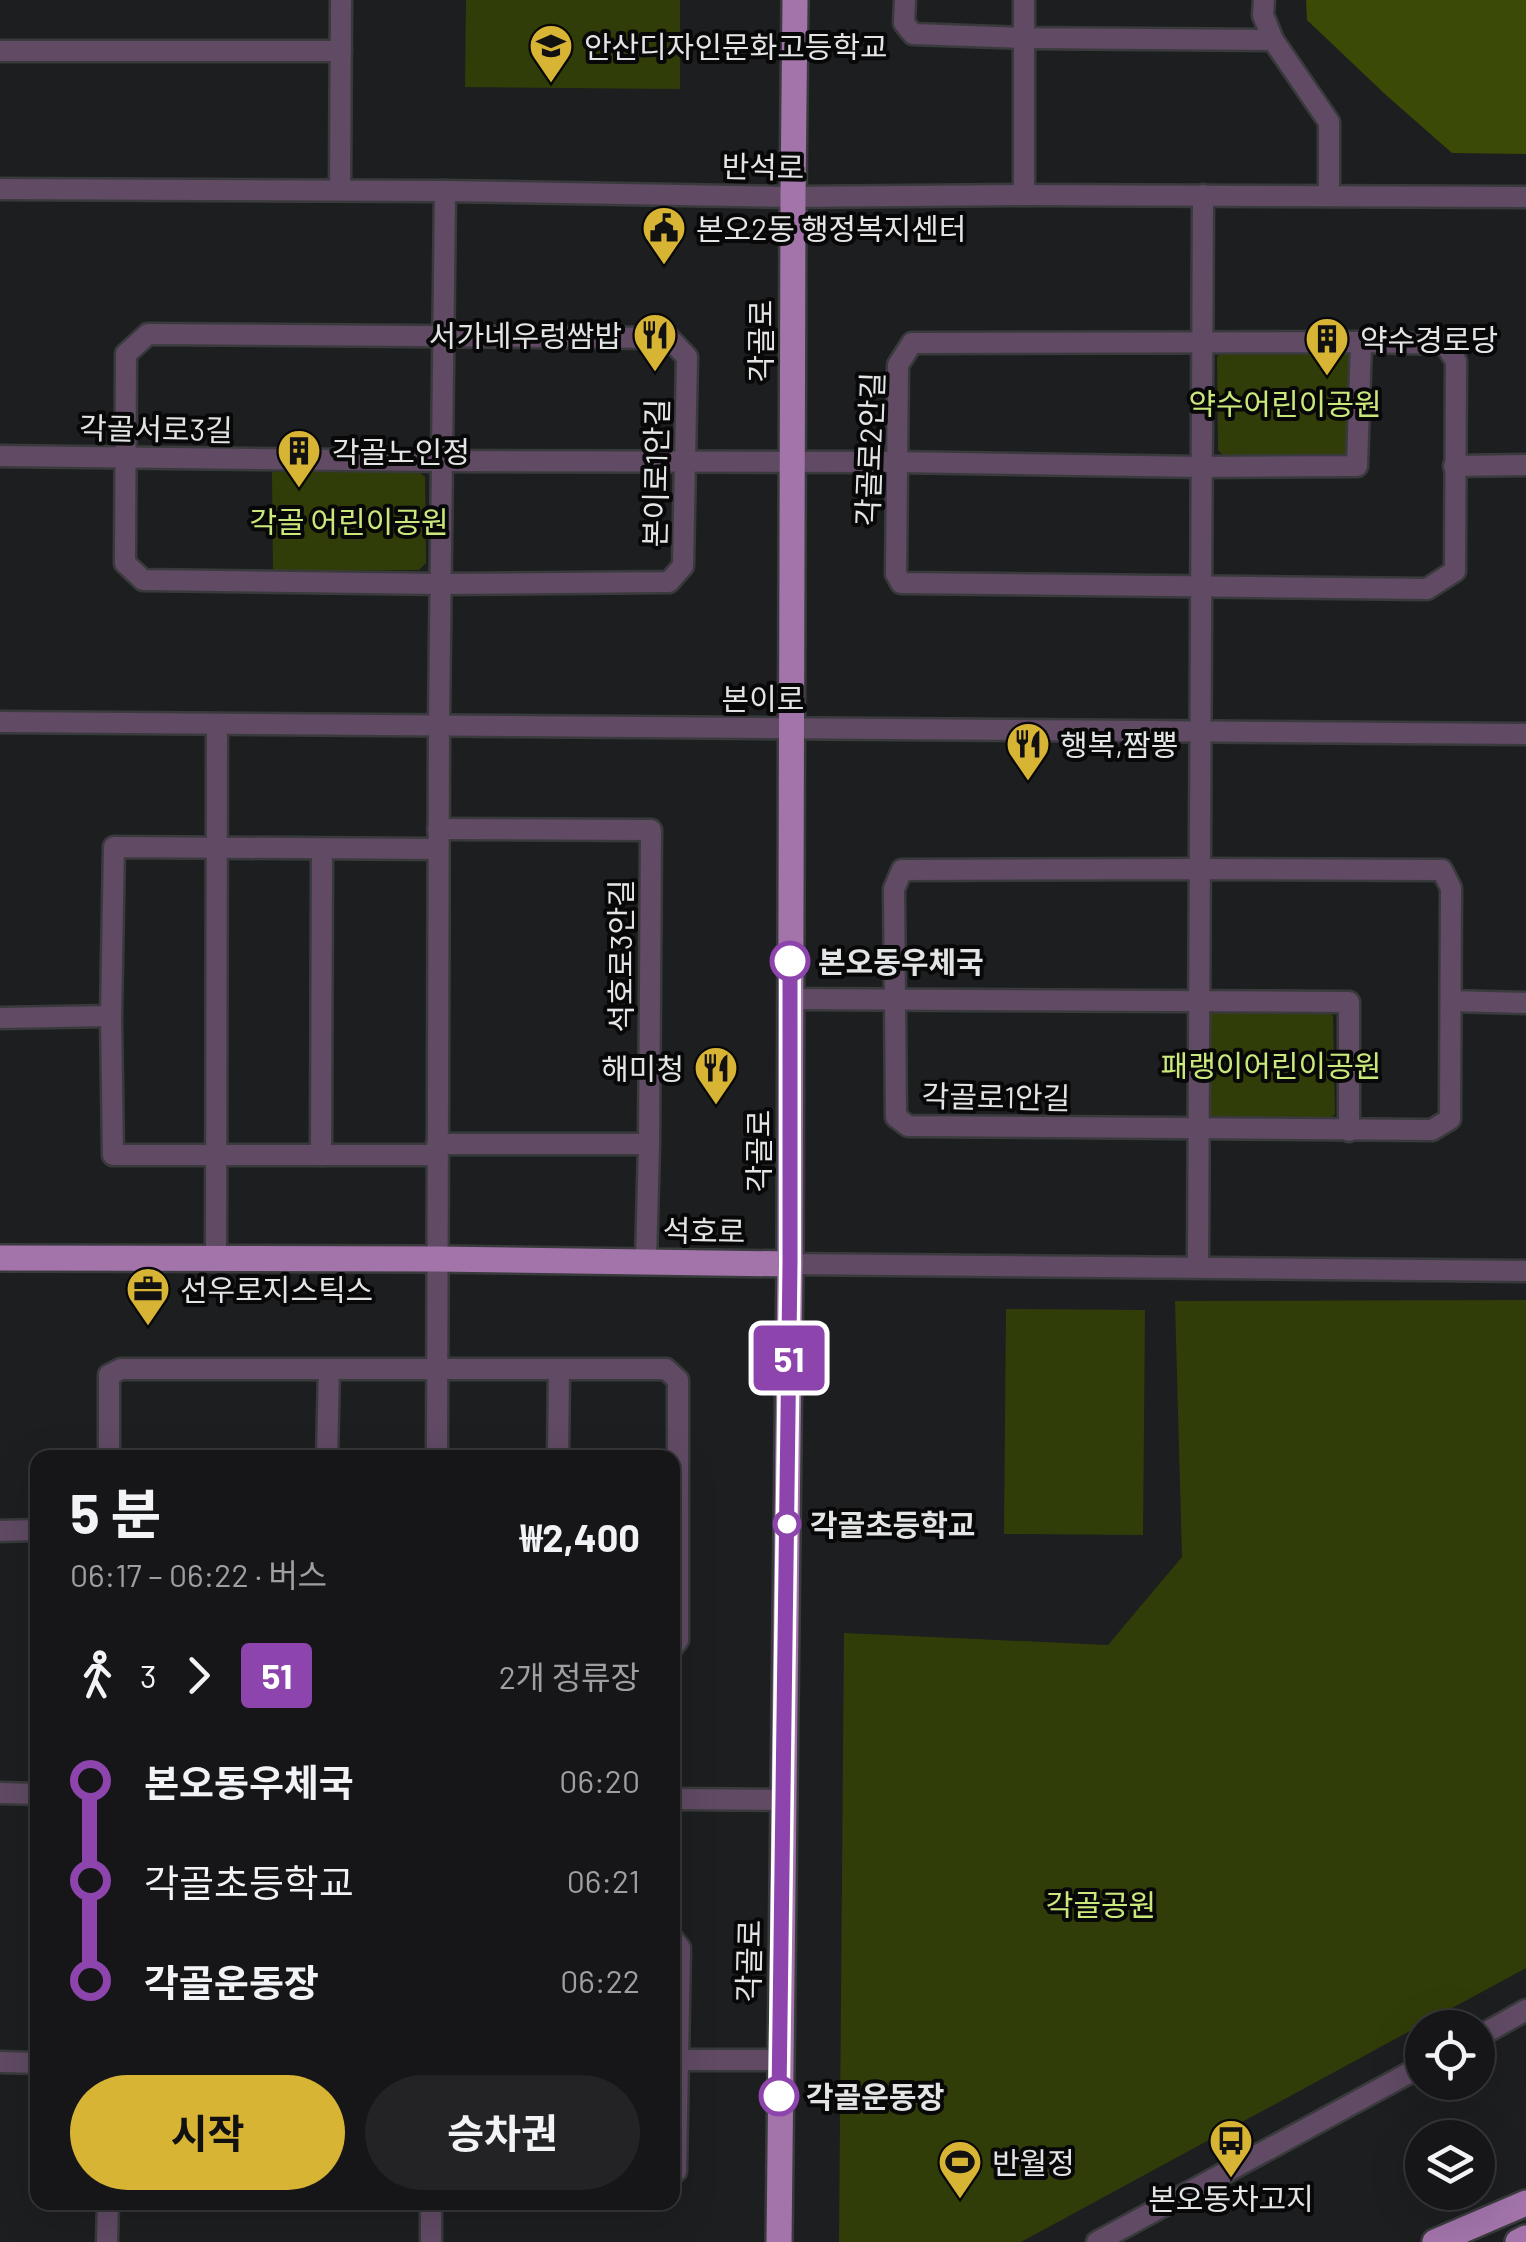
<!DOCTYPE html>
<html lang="ko">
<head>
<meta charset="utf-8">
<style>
  body { margin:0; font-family:Barlow,"Noto Sans KR",sans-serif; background:#232325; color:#f1f3f6; height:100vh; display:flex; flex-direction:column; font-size:38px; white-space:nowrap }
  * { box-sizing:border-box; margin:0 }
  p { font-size:32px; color:#9e9fa2 }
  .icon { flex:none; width:55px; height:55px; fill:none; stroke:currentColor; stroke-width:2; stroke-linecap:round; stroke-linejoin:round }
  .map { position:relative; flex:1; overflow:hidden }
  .panel { position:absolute; left:30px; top:1450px; width:650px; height:760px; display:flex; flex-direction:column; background:#161618; border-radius:20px; box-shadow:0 10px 40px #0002,0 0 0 2px #353537 }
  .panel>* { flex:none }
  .badge { padding:0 20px; border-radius:8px; font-size:35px; line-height:65px }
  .tools { position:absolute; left:1405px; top:2010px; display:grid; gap:20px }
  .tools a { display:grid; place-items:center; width:90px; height:90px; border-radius:50%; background:#161618; box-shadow:0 10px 40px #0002,0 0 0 2px #353537; font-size:50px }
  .map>.badge { position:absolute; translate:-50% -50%; box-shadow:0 0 0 5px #fff }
  .legs { display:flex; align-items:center; gap:15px; height:110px; padding:0 40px; font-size:32px }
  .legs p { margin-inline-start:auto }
  .head { display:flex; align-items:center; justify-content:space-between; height:170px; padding:0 40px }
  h1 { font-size:55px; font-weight:700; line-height:75px }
  .primary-button { display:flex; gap:20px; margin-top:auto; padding:20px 40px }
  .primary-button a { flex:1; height:115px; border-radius:60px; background:#d7b434; color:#111; font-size:40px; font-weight:700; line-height:115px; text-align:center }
  .primary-button a+a { background:#232325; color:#f1f3f6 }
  ul { padding:0 40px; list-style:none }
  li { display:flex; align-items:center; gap:35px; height:100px; font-size:38px }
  li i { display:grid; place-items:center; width:15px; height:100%; margin:0 12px; background:currentColor }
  li i::after { content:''; width:25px; height:25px; margin:-12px; border:8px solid; border-radius:50%; background:#161618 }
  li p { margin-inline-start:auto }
  li:first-child i { background:linear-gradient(#0000 50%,currentColor 0) }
  li:last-child i { background:linear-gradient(currentColor 50%,#0000 0) }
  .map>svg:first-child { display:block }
  .green { fill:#313d08 }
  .forest { fill:#3b4a05 }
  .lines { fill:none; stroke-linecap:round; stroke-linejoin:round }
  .minor-casing { stroke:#393a3c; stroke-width:25 }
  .major-casing { stroke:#393a3c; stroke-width:30 }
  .minor { stroke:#604a64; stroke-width:20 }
  .major { stroke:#a274aa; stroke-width:25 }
  .line-1-casing { stroke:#fff; stroke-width:22 }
  .line-1 { stroke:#8e44ad; stroke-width:15 }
  .stop-1-dot { fill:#fff; stroke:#8e44ad; stroke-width:5 }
  .labels { text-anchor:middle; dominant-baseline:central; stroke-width:8; stroke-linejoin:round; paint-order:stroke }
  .poi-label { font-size:30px; fill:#e3e4e5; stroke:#080809; text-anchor:start }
  .street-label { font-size:30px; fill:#e3e4e5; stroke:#080809 }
  .park-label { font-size:30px; fill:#cbe97b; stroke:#080809 }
  .stop-label { font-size:30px; font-weight:bold; fill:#e3e4e5; stroke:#080809; text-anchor:start }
</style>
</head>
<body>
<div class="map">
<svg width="1526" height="2242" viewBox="0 0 1526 2242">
  <rect width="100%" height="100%" fill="#1d1e20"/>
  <g class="green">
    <path d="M466,0H680V89L465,87Z"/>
    <path d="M1344,348L1351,355L1353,448L1346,455L1225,457L1218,450L1217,357L1224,350Z"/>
    <path d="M417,470L425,477L426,563L419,570L273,572L272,472Z"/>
    <path d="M1326,1008L1333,1016L1335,1114L1328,1121L1216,1123L1208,1116L1207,1017L1214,1010Z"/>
    <path d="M1526,1300V1968L1021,2242H839L844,1633L1108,1645L1182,1557L1175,1301Z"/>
    <path d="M1006,1309L1145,1310L1143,1535L1004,1534Z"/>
  </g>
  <path class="forest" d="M1306,0H1526V154L1452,153L1386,95L1307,20Z"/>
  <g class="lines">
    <defs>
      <g id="minor">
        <path d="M905,0L904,23L913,34L1024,38L1273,40"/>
        <path d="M1024,0V195"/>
        <path d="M1264,0L1263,15L1273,40L1329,122V196"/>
        <path d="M0,51H341"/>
        <path d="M0,189L445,191L793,197L1024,195L1526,197"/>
        <path d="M340,190L341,0"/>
        <path d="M148,334L669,338L687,357L683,566L669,582L440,584L143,580L125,563L126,354Z"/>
        <path d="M1361,342L1445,344L1456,361L1455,571L1427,589L901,583L896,574L898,365L912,343Z"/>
        <path d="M0,456L441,461L896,462L1201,467L1357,466L1361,342"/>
        <path d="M1454,466L1526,465"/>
        <path d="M0,722L1526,734"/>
        <path d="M1200,869L1442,870L1451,888L1450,1119L1432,1130L908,1126L896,1117L894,889L902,870Z"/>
        <path d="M790,999L1349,1002V1131"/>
        <path d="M1451,1001L1526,1003"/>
        <path d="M0,1018L111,1016"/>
        <path d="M437,1144H649L651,830L438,829"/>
        <path d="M321,1155L322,850"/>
        <path d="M437,1155H113L111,1016L114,847L438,849"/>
        <path d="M216,1258L217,724"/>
        <path d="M646,1261L649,1144"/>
        <path d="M790,1264L1526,1271"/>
        <path d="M1198,1267L1203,195"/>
        <path d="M109,1458V1375L121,1369H666L678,1380V1640L672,1648"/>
        <path d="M327,1458L329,1370"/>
        <path d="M437,1458L439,726L445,191"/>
        <path d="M558,1458L559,1370"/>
        <path d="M0,1531L38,1530"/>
        <path d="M0,1793L38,1794"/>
        <path d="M672,1799L783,1800"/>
        <path d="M672,1938L680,1948L676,2171L672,2174"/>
        <path d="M1478,2037L1526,2010"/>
        <path d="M672,2060H780"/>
        <path d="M0,2062L38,2063"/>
        <path d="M107,2242L108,2202"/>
        <path d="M431,2242V2202"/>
        <path d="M1097,2242L1422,2066"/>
      </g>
      <g id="major">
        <path d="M0,1258L437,1259L790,1264"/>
        <path d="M779,2242L790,1264L793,197L795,0"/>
        <path d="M1435,2242L1526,2203"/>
        <path d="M1518,2242L1526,2238"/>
      </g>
    </defs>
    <use href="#minor" class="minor-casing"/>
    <use href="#major" class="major-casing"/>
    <use href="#minor" class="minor"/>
    <use href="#major" class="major"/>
  </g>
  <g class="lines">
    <defs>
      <path id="line-1" d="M779,2096L790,1264V961"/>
    </defs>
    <use href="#line-1" class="line-1-casing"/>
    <use href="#line-1" class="line-1"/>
  </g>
  <defs>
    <symbol id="school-pin" viewBox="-11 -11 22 30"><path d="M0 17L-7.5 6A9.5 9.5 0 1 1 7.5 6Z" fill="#d7b434" stroke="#080809"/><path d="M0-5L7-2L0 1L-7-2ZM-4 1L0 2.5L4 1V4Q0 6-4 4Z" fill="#111"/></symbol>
    <symbol id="civic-pin" viewBox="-11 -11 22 30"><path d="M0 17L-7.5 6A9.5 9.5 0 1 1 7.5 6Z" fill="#d7b434" stroke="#080809"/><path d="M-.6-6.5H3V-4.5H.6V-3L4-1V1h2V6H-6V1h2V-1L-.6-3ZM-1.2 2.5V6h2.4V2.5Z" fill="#111"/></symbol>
    <symbol id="restaurant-pin" viewBox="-11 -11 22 30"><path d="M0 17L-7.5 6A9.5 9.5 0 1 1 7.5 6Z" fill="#d7b434" stroke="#080809"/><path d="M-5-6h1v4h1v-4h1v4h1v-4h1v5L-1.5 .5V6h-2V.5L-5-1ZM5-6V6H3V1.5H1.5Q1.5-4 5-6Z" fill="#111"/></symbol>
    <symbol id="building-pin" viewBox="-11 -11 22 30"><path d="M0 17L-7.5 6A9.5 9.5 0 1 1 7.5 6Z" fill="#d7b434" stroke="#080809"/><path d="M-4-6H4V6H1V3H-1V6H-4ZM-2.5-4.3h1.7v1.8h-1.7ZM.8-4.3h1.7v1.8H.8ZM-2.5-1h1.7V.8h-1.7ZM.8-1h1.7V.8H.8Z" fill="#111"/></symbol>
    <symbol id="office-pin" viewBox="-11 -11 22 30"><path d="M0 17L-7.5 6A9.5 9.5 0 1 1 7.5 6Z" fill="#d7b434" stroke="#080809"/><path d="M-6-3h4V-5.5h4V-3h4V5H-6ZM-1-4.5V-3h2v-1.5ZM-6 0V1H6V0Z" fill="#111"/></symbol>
    <symbol id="bus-pin" viewBox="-11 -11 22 30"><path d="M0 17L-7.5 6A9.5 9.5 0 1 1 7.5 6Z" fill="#d7b434" stroke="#080809"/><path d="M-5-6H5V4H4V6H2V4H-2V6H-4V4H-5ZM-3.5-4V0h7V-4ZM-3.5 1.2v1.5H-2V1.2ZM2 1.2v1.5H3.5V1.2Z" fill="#111"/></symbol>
    <symbol id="stadium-pin" viewBox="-11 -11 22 30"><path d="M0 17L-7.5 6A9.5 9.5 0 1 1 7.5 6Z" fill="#d7b434" stroke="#080809"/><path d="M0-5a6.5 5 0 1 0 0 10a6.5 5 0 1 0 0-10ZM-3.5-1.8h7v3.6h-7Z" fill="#111"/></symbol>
  </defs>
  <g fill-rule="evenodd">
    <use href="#school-pin" x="526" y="21" width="50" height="68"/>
    <use href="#civic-pin" x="639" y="203" width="50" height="68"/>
    <use href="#restaurant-pin" x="630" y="310" width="50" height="68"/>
    <use href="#building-pin" x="1302" y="314" width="50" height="68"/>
    <use href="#building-pin" x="274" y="426" width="50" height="68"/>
    <use href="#restaurant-pin" x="1003" y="719" width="50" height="68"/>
    <use href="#restaurant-pin" x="691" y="1043" width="50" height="68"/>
    <use href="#office-pin" x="123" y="1264" width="50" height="68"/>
    <use href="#bus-pin" x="1206" y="2116" width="50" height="68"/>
    <use href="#stadium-pin" x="935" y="2137" width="50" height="68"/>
  </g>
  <g class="stop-1-dot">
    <circle cx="790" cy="961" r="18"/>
    <circle cx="787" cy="1524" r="12"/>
    <circle cx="779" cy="2096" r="18"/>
  </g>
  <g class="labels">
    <g class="poi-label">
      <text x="584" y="46">안산디자인문화고등학교</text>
      <text x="696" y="228">본오2동 행정복지센터</text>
      <text x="622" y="335" text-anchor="end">서가네우렁쌈밥</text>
      <text x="1360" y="339">약수경로당</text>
      <text x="332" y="451">각골노인정</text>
      <text x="1060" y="744">행복,짬뽕</text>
      <text x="684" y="1068" text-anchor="end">해미청</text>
      <text x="180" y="1289">선우로지스틱스</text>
      <text x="992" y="2162">반월정</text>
      <text x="1231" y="2198" text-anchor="middle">본오동차고지</text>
    </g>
    <g class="street-label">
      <text transform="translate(763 166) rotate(1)">반석로</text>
      <text transform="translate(760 341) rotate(-90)">각골로</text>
      <text transform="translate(156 428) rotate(1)">각골서로3길</text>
      <text transform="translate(869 449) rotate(-88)">각골로2안길</text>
      <text transform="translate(655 473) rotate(-89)">본이로1안길</text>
      <text x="763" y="698">본이로</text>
      <text transform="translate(620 956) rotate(-90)">석호로3안길</text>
      <text transform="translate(996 1096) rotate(1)">각골로1안길</text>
      <text transform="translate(758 1151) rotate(-90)">각골로</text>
      <text transform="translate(704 1230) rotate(1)">석호로</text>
      <text transform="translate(748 1961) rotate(-89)">각골로</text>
    </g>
    <g class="park-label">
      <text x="1285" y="403">약수어린이공원</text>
      <text x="349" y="521">각골 어린이공원</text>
      <text x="1271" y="1065">패랭이어린이공원</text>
      <text x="1101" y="1904">각골공원</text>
    </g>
    <g class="stop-label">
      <text x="818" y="961">본오동우체국</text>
      <text x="810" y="1524">각골초등학교</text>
      <text x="806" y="2096">각골운동장</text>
    </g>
  </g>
</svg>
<div class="tools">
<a><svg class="icon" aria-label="locate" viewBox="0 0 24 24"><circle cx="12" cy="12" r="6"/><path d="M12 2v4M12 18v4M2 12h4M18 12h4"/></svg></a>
<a><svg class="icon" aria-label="layers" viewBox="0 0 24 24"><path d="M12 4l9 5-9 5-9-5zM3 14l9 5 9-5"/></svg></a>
</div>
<b class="badge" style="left:789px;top:1358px;background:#8e44ad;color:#fff">51</b>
<section class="panel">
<div class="head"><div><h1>5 분</h1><p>06:17 – 06:22 · 버스</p></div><b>₩2,400</b></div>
<div class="legs"><svg class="icon" aria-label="walk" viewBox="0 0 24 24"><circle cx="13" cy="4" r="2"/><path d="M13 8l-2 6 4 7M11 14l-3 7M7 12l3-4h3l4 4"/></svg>3<svg class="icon" aria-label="forward" viewBox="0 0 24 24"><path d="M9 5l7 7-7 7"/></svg><b class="badge" style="background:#8e44ad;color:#fff">51</b><p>2개 정류장</p></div>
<ul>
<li><i style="color:#8e44ad"></i><b>본오동우체국</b><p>06:20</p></li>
<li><i style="color:#8e44ad"></i><span>각골초등학교</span><p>06:21</p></li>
<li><i style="color:#8e44ad"></i><b>각골운동장</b><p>06:22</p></li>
</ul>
<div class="primary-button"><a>시작</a><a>승차권</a></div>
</section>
</div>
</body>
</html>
